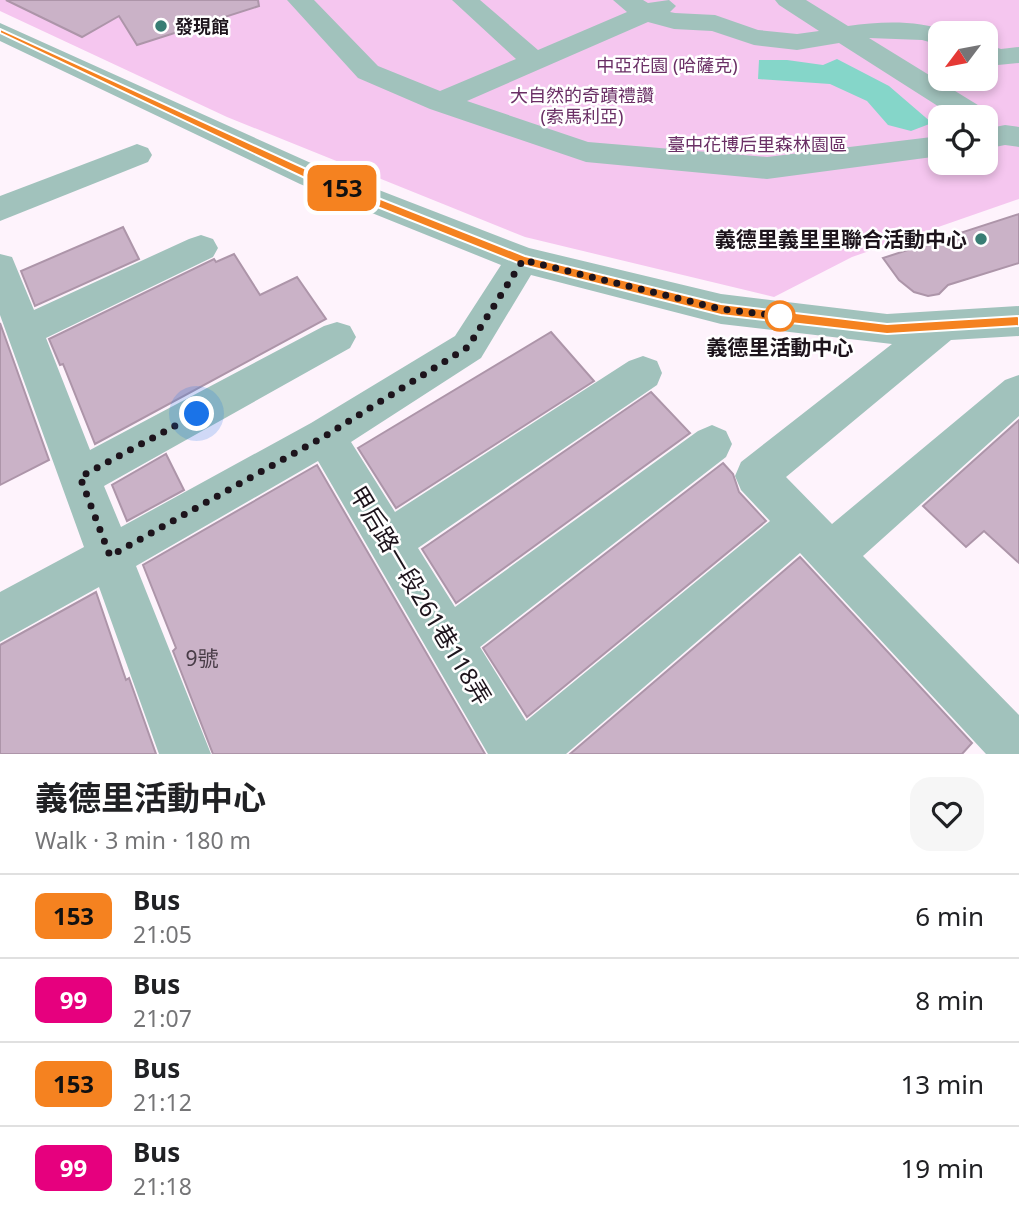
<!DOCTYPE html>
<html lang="en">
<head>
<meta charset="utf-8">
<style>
  body { margin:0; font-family:"Noto Sans","Noto Sans TC",sans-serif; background:#f6f6f6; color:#202124; height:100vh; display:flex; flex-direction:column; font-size:26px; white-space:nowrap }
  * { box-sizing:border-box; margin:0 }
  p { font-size:23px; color:#757577 }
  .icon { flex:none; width:38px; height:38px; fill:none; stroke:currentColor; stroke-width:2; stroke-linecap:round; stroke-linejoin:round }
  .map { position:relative; height:754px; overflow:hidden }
  .details { display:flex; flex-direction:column; background:#fff; flex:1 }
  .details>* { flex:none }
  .badge { padding:0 14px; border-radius:10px; font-size:24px; line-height:46px }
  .needle { width:46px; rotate:238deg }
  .tools { position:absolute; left:928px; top:21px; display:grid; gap:14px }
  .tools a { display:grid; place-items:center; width:70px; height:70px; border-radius:14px; background:#fff; box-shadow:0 4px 10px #0003; font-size:35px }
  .you { position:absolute; width:35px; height:35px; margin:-18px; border:5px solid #fff; border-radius:50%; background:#1a73e8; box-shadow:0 0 0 10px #1a73e833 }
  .map>.badge { position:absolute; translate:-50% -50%; box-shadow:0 0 0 4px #fff }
  .round { display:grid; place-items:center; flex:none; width:74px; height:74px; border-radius:21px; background:#f6f6f6 }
  .head { display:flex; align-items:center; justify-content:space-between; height:119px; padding:0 35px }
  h1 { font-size:33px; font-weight:700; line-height:52px }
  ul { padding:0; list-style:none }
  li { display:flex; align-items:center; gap:21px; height:84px; padding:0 35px; border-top:2px solid #e0e0e0 }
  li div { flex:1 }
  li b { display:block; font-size:26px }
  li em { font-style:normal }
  li .badge { min-width:77px; font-weight:700; text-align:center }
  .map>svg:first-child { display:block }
  .green { fill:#f5c6ef; fill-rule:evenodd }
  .water { fill:#85d6c9 }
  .building { fill:#cab2c7; stroke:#ad95a9; stroke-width:2 }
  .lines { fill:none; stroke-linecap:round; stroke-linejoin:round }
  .minor { fill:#a1c2bc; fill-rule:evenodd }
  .line { fill:#f58220; stroke:#fff; stroke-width:2 }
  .walk { stroke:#1d141c; stroke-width:7; stroke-dasharray:0 12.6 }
  .poi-dot { fill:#387d74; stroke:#fff; stroke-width:2.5 }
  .stop-dot { fill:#fff; stroke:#f58220; stroke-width:3.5 }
  .labels { text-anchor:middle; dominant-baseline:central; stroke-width:5; stroke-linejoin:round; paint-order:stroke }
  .far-poi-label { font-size:18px; font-weight:bold; fill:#1d141c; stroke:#fff; text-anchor:start }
  .far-park-label { font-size:18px; fill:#6a2f65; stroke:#fff }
  .poi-label { font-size:21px; font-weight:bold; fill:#1d141c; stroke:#fff; text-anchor:end }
  .stop-label { font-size:21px; font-weight:bold; fill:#1d141c; stroke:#fff }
  .near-number-label { font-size:21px; fill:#483c47 }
  .near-street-label { font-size:24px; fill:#1d141c; stroke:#fff }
</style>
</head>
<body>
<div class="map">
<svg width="1019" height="754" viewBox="0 0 1019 754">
  <rect width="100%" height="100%" fill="#fef3fc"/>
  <path class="green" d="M0,0H1019V199L852,257L774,297L525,237L227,117L0,11ZM940,33H985V79H940ZM940,117H985V163H940Z"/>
  <path class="water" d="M837,59L889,86L932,123L911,131L888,125L867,101L830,84L758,79L759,60H787L823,65Z"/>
  <g class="building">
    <path d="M6,0H258L259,6L137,45L119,16L82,37Z"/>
    <path d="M1019,214V263L948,285L939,294L928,296L914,292L899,280L883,258Z"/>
    <path d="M123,227L139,259L35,306L21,271Z"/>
    <path d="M234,254L260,295L297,277L326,319L95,444L63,364L60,365L49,339L214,259L216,262Z"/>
    <path d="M0,323L49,460L0,485Z"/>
    <path d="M551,332L594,381L396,508L358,448Z"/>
    <path d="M651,392L690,433L456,603L422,549Z"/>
    <path d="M1019,420V563L984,531L966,547L923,506Z"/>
    <path d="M166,454L184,490L127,521L112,485Z"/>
    <path d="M723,463L733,474L739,492L766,521L527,717L483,648Z"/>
    <path d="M317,465L485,754H213L173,651L176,648L143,565Z"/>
    <path d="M800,557L972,743L962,754H570Z"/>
    <path d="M96,592L126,680L129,678L156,754H0V645Z"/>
  </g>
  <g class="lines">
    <g class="minor">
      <path d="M287,0H314L378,66L440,91L516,59L452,0H480L538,50L627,12L613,0H643L648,3L669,0L676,6L670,12L675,13L715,15L758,30L797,34L819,31L779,5L775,0H806L848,26C882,21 916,20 949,31L951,33H940V45L922,40L869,38L986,110L991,117L985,124V117H955L839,43L797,50L754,45L712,31L674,29L648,22L467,101L588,142L767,157L940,136V156L767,179L586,162L430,109L358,78Z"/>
      <path d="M0,23L322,168L529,248L721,294L887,314L1019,306V336L951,340L786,477L832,524L1005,380L1019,375V416L863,556L1019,715V754H986L800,553L566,754H488L318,461L136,566L211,754H159L99,587L0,642V592L84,547L0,315V254L12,257L34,310L189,239L201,235L213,239L218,248L213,257L46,338L90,450L324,326L337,322L350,326L356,337L350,348L104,486L121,527L311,423L455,336L501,265L300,184L0,41ZM531,275L721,324L892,344L741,462L735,476L741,490L770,521L526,721L480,647L726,457L732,444L726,431L712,425L698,431L455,607L418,548L657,385L662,373L657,361L643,356L629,361L395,512L351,442L481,358Z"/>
      <path d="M985,44L1001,49L1019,47V63L998,65L985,62Z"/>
      <path d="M1005,125L1019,127V147L1005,145L985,149V129Z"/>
      <path d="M137,144L148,148L152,155L148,162L0,221V196Z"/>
    </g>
  </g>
  <path class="line" d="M0,29L315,173L525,256L721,304L887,324L1019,316V326L887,334L721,315L523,265L307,179L0,33Z"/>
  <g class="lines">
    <path class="walk" d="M197,414L80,477L110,556L325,436L468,347L523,260L721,309L780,316"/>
  </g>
  <g class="poi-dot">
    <circle cx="161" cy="26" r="7"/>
    <circle cx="981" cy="239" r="7"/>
  </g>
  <circle class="stop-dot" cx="780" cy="316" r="14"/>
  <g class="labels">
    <g class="far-poi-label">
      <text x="175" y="26">發現館</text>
    </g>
    <g class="far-park-label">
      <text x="667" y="65">中亞花園 (哈薩克)</text>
      <text x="582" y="95">大自然的奇蹟禮讚<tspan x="582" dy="21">(索馬利亞)</tspan></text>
      <text x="757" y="144">臺中花博后里森林園區</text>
    </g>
    <g class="poi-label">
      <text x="967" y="239">義德里義里里聯合活動中心</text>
    </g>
    <g class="stop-label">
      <text x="780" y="347">義德里活動中心</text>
    </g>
    <g class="near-number-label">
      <text x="202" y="658">9號</text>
    </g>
    <g class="near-street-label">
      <text transform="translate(421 595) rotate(59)">甲后路一段261巷118弄</text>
    </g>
  </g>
</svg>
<div class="tools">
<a><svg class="needle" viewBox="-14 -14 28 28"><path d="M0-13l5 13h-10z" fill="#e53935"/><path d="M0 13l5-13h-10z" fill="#757577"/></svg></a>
<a><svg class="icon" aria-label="locate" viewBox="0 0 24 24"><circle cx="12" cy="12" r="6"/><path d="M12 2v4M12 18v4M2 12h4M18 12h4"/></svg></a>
</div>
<div class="you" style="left:197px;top:414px"></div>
<b class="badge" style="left:342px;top:188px;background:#f58220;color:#111">153</b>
</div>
<section class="details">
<div class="head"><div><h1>義德里活動中心</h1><p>Walk · 3 min · 180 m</p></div><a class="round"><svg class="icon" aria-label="heart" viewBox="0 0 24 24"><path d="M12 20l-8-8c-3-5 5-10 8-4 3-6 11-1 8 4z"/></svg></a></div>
<ul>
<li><span class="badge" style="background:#f58220;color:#111">153</span><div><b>Bus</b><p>21:05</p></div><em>6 min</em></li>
<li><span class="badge" style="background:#e6007e;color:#fff">99</span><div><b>Bus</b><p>21:07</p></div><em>8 min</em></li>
<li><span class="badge" style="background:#f58220;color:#111">153</span><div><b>Bus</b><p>21:12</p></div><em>13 min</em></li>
<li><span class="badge" style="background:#e6007e;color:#fff">99</span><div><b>Bus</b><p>21:18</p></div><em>19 min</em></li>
</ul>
</section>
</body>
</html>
